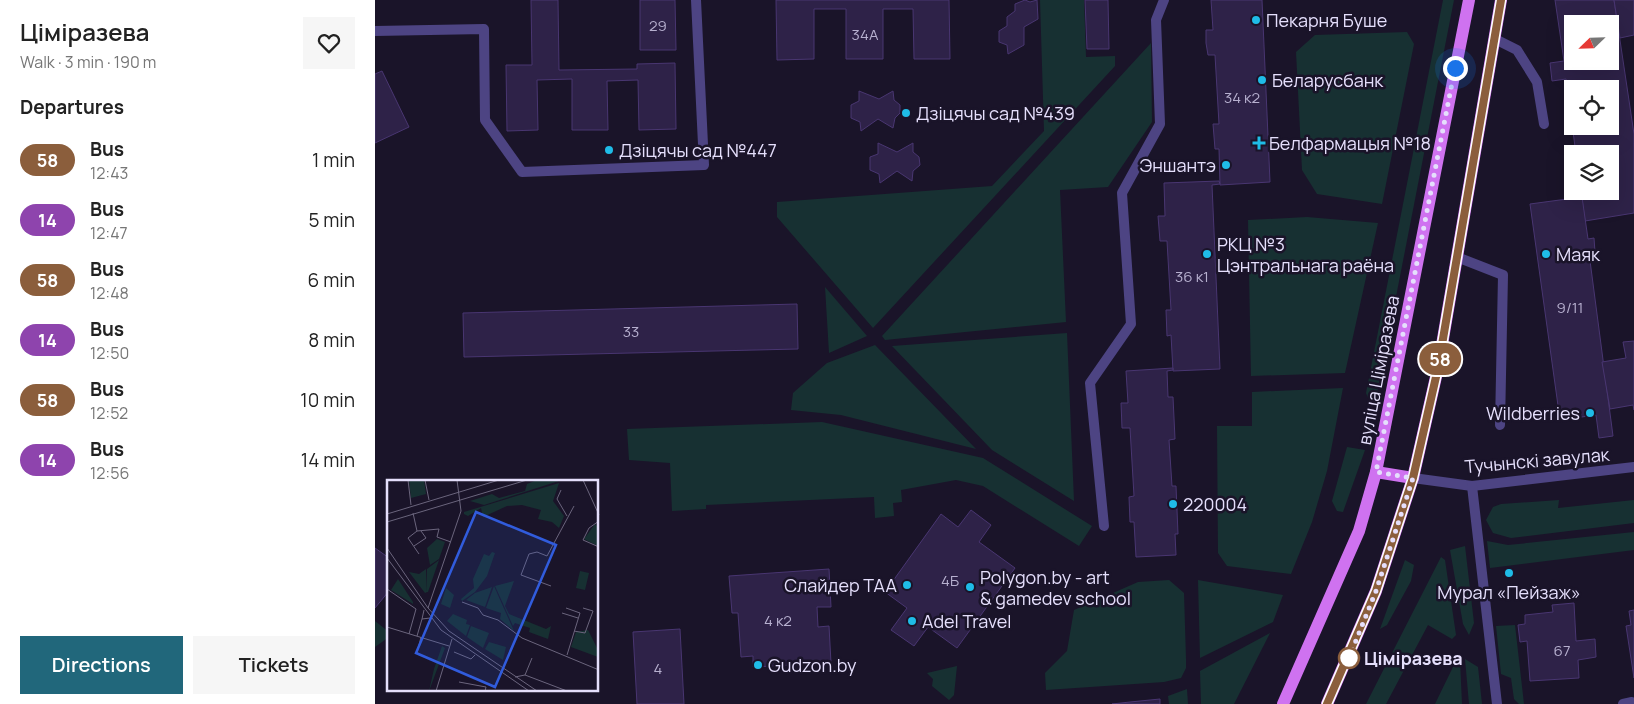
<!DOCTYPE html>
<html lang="en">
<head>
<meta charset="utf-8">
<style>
  body { margin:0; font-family:Manrope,sans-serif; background:#f6f6f6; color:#222; height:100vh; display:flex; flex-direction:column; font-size:19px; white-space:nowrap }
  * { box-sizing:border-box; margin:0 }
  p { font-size:16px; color:#767676 }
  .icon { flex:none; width:28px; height:28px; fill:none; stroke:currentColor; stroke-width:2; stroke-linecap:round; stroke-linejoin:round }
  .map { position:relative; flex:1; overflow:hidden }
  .panel { display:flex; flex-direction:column; background:#fff; width:375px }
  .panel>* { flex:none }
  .badge { padding:0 10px; border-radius:16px; font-size:18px; line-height:32px }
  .needle { width:32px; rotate:247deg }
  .fabs { position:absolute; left:1189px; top:15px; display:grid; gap:10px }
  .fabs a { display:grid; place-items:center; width:55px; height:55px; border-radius:0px; background:#fff; box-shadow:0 5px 20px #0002; font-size:25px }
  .you { position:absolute; width:25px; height:25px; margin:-12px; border:4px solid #fff; border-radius:50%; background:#1a73e8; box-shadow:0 0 0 8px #1a73e833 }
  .map>.badge { position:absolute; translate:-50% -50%; box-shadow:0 0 0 2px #fff }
  h2 { padding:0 20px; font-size:19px; line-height:45px }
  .round { display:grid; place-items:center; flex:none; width:52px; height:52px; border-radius:0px; background:#f6f6f6 }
  .head { display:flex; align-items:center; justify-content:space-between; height:85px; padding:0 20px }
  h1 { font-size:24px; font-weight:600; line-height:38px }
  .primary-button { display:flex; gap:10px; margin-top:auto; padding:10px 20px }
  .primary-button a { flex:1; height:58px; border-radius:0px; background:#21677b; color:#fff; font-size:20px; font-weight:600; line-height:58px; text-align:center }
  .primary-button a+a { background:#f6f6f6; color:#222 }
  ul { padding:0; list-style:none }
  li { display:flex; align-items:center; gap:15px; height:60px; padding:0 20px }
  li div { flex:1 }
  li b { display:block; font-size:19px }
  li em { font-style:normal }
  li .badge { min-width:55px; font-weight:700; text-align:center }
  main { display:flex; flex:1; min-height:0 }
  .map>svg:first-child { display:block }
  .green { fill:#173032 }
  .building { fill:#2e2248; stroke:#493671; fill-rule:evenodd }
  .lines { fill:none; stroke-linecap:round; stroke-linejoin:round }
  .service { stroke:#4d4483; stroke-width:10 }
  .minor { stroke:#4d4483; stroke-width:10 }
  .primary { stroke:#cf72f0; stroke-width:12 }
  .line-casing { stroke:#fff; stroke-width:11 }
  .line { stroke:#8b5e3c; stroke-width:8 }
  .walk { stroke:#e5dffc; stroke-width:5; stroke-dasharray:0 9 }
  .poi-dot { fill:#1fbce7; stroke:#1a1429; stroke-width:2 }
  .stop-dot { fill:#fff; stroke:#8b5e3c; stroke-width:2.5 }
  .labels { text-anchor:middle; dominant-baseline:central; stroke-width:5; stroke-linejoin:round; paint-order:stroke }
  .number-label { font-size:15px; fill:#b7b0cf }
  .poi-label { font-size:18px; fill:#e5dffc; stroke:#1a1429; text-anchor:start }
  .street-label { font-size:18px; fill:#e5dffc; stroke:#1a1429 }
  .stop-label { font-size:18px; font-weight:bold; fill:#e5dffc; stroke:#1a1429; text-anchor:start }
  .inset-road { fill:none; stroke:#6b657d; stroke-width:1 }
  .view { fill:#315cdc; fill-opacity:0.15; stroke:#315cdc; stroke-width:2.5 }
  .inset-edge { fill:none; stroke:#e5dffc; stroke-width:2.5 }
</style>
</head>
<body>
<main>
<section class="panel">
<div class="head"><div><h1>Ціміразева</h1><p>Walk · 3 min · 190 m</p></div><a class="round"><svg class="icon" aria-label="heart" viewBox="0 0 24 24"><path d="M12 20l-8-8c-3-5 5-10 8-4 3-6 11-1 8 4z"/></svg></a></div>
<h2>Departures</h2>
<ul>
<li><span class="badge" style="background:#8b5e3c;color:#fff">58</span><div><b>Bus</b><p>12:43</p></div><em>1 min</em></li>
<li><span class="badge" style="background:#8e44ad;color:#fff">14</span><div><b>Bus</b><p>12:47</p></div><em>5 min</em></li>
<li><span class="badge" style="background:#8b5e3c;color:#fff">58</span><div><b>Bus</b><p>12:48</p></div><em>6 min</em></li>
<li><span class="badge" style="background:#8e44ad;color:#fff">14</span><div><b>Bus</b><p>12:50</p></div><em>8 min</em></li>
<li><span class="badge" style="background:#8b5e3c;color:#fff">58</span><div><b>Bus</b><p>12:52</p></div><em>10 min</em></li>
<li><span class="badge" style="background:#8e44ad;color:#fff">14</span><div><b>Bus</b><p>12:56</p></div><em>14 min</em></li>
</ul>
<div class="primary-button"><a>Directions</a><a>Tickets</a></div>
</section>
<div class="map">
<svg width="1259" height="704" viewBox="0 0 1259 704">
  <rect width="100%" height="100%" fill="#1a1429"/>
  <g class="green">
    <path d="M665,0H709L711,57L740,56V66L498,328L402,217V202L617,186L669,131Z"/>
    <path d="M1068,0H1079L1001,399L993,398L991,393Z"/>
    <path d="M1032,32L1039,44L1007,204L942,194L927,170L921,52L940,35Z"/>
    <path d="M776,43L777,122L733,187L685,190L691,322L510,340L507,336Z"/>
    <path d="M932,217L1003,223L970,373L876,376L873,220Z"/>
    <path d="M450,287L492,336L454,353Z"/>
    <path d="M692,333L699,501L617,450L517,346Z"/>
    <path d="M500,345L601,449L466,415L416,410L418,393L452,363Z"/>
    <path d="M968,388L952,471L937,522L916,574L852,566L843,553L842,426H877V392Z"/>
    <path d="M447,422L608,458L717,526L704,546L608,486L581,480L526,490L527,502L518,503L519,516L500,518L499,497L331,505V509L297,511L295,463L254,460L252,429Z"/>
    <path d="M972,447L990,450L968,512L962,511L957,501Z"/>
    <path d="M1184,500L1183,508L1259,500V523L1136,538L1118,533L1111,520L1118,507L1126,504Z"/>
    <path d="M1259,532V550L1115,568L1112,541L1133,545Z"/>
    <path d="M1090,546L1099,623L1094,635L1088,624L1075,550Z"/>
    <path d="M1066,557L1070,560L1081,635L1077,639L1053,625L1011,704H991Z"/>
    <path d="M1030,560L1039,565L1036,581L1012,625L1005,629Z"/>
    <path d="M794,580L809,593L811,659V668L806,678L789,682L671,690L670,673L692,651L699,610L763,582Z"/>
    <path d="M823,580L908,595L898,622L825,658Z"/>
    <path d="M0,621L14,632V637L0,647Z"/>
    <path d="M1140,625L1149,704H1144L1139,699L1136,678L1126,674L1121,626Z"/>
    <path d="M895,633L859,704H826L825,671Z"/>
    <path d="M1090,659L1103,667L1107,704H1094Z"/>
    <path d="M1085,660L1087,704H1060L1078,667Z"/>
    <path d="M582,666L579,695L574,700L557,686L558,679L552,673Z"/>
    <path d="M812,689L813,704H794L793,696Z"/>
  </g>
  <g class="building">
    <path d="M156,0H183L184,70L262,69V64L300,63L301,129L264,130L263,80L232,81L233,130H197V79L162,80L163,130L132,131L131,65H157Z"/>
    <path d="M265,0H300L301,50H265Z"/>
    <path d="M401,0H574L575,59H539L538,9H508V59H471V9H439V59L402,60Z"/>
    <path d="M650,0L655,2L662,0L663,19L649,27V45L633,54L632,45L624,42V31L632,26V17L640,11V4Z"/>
    <path d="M710,0H733L734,49H712Z"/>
    <path d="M836,0H887L895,182L845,185L844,149H840L838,124H844L840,55H833L831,43V30H838Z"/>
    <path d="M1180,0H1239L1259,134V213L1210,221L1206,191H1235V154H1201L1191,79L1177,81L1175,63L1189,61ZM1198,24H1235V61H1198ZM1198,89H1235V126H1198Z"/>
    <path d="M1239,0H1259V35L1245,38Z"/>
    <path d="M7,71L34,127L0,143V74Z"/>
    <path d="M484,91L504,99L518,91L519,100L525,105V113L520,118L518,128L503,119L486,131L485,122L476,118V105L484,101Z"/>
    <path d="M503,143L522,152L538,143V152L544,157L545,165L538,171L537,181L522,171L505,183L504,174L495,170V157L503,154Z"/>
    <path d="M844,181L845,184L837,185L845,369L798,371L796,335L792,336L791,310H796L792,241H785L783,216H790L789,183Z"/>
    <path d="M1207,197L1213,239L1219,238L1220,252L1214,253L1238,436L1224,438L1221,415L1185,420L1155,204Z"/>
    <path d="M422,304L423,349L89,357L88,313Z"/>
    <path d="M1259,341V410L1258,405L1235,409L1227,362L1251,358L1248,342Z"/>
    <path d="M798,368V370L792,371L793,397H798L800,439L794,440L797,486H801L803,534H800L801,555L761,557L759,522H755L754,497L759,496L755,428H747L746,403H753L751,371Z"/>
    <path d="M596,510L616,525L604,542L640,568L582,648L553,627L539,646L516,630L532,608L510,592L566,514L583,527Z"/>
    <path d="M0,548L14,558V591L0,608Z"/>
    <path d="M454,569L456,607H442L443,627L454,626L456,663L378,667V656L366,657L363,613H357L354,576Z"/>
    <path d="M1199,603L1201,641L1220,639L1221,657L1203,660L1204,678L1155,681L1152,641L1145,642L1143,625L1150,624V615L1178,612L1177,605Z"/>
    <path d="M1259,610V678L1251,626L1256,625L1254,611Z"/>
    <path d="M305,629L309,704H262L258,632Z"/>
    <path d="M785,699V704H737L755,702Z"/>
  </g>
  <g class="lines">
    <g class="service">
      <path d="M0,31L109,29L110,120L147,172L329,165L321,0"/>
      <path d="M1120,39L1142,50L1162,82L1169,124"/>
      <path d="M1082,257L1128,275L1125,425"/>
      <path d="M729,526L715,383L756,324L747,193L785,124L781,20L789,0"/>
      <path d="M1248,704L1257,702"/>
    </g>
    <g class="minor">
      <path d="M1038,478L1097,486L1259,467"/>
      <path d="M1097,486L1122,704"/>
    </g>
    <g class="primary">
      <path d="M1001,472L1038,478"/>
      <path d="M908,704L984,531L1001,472L1094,0"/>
      <path d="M952,704L1001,591L1038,478L1063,368L1126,0"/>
    </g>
  </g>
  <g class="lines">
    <defs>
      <path id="line" d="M952,704L1001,591L1038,478L1063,368L1126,0"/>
    </defs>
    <use href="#line" class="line-casing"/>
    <use href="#line" class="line"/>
    <path class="walk" d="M974,658L1001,591L1038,478L1001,472L1080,68"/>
  </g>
  <g class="poi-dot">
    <circle cx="881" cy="20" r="5"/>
    <circle cx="887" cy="80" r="5"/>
    <circle cx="531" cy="113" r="5"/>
    <path d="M881.5 135.5h5v5h5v5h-5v5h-5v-5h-5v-5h5z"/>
    <circle cx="234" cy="150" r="5"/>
    <circle cx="851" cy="165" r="5"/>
    <circle cx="832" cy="254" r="5"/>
    <circle cx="1171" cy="254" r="5"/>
    <circle cx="1215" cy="413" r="5"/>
    <circle cx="798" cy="504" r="5"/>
    <circle cx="1134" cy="573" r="5"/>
    <circle cx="532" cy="585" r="5"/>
    <circle cx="595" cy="587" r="5"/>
    <circle cx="537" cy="621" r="5"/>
    <circle cx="383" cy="665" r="5"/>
  </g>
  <circle class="stop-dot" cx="974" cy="658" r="10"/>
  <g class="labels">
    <g class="number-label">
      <text x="283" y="25">29</text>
      <text x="490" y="34">34А</text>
      <text x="867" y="97">34 к2</text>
      <text x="817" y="276">36 к1</text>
      <text x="1195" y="307">9/11</text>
      <text x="256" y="331">33</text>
      <text x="575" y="580">4Б</text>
      <text x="403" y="620">4 к2</text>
      <text x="1187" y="650">67</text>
      <text x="283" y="668">4</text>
    </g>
    <g class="poi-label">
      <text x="891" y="20">Пекарня Буше</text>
      <text x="897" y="80">Беларусбанк</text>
      <text x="541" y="113">Дзіцячы сад №439</text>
      <text x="894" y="143">Белфармацыя №18</text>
      <text x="244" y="150">Дзіцячы сад №447</text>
      <text x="841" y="165" text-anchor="end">Эншантэ</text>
      <text x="842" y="244">РКЦ №3<tspan x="842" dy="21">Цэнтральнага раёна</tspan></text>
      <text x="1181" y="254">Маяк</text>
      <text x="1205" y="413" text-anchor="end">Wildberries</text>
      <text x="808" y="504">220004</text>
      <text x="605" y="577">Polygon.by - art<tspan x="605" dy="21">&amp; gamedev school</tspan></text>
      <text x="522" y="585" text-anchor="end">Слайдер ТАА</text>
      <text x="1134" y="592" text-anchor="middle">Мурал «Пейзаж»</text>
      <text x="547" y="621">Adel Travel</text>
      <text x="393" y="665">Gudzon.by</text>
    </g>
    <g class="street-label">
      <text transform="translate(1003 370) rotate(-79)">вуліца Ціміразева</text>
      <text transform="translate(1162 460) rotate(-5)">Тучынскі завулак</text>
    </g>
    <g class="stop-label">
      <text x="989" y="658">Ціміразева</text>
    </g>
  </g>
  <g transform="translate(12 480)">
    <rect width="211" height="211" fill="#1a1429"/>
    <path d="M22,0H37L39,14L24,18ZM150,0H175L97,25L83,21L105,14L112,18L138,11L140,4ZM172,3L166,21L177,36L172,48L165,42L151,39L154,30L135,25L120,26L96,37L94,28L81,36L77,34V32ZM208,44L211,47V66L197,59ZM50,59L58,62L52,79L43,85L40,68ZM105,72L108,73L100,96L88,112L75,121L74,119L87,108L86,99L97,74L102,76ZM52,80L41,112H40V89ZM39,89L40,112L38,113L22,92L32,94ZM193,91L202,93L198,110L189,108ZM11,99L26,122V124L4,110ZM127,101L118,126L122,134L159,149L164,146L161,159L142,152L143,148L128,143L126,146L108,106ZM107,106L127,151L113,139L114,133L99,128ZM105,107L98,127L79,120L88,113ZM59,108L67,115L63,128L54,124ZM66,134L80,140L79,144L83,145L79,156L60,141ZM84,146L102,153L96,168L80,157ZM201,150L211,170V177L184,167L189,152ZM102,162L119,167L116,180L98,169ZM55,166L58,168L42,211L47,189Z" fill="#173032"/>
    <path class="inset-road" d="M21,0L24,25M38,0L42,20M196,0L212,35M174,10L170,19L180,36M26,33L30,51L52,49L50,57L64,62M0,34L112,0M212,41L202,48L196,60L212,67M0,42L140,0M30,51L21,58L32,74M27,66L39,58L34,51M0,68L41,128L62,151L150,211M0,78L54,150L142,211M164,106L134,95L142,74L150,72L160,76L187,26M0,109L29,129L22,154M75,122L91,128L96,135L111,140L135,158L212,190M41,128L74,31L70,0M179,128L193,133L180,175M37,130L35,139L43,138M175,133L191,138M0,147L62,166M187,151L198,153L206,131L196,128M30,156L35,139M67,172L84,179L88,175M30,173L34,157M138,195L145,178M128,197L138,195L180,211M72,202L99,207L98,211M49,211L65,159"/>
    <path class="view" d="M89,32L169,65L108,207L29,173Z"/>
    <rect width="211" height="211" class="inset-edge"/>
  </g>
</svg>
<div class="fabs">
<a><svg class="needle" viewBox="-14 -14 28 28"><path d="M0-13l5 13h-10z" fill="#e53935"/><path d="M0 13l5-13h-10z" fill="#767676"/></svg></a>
<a><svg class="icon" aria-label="locate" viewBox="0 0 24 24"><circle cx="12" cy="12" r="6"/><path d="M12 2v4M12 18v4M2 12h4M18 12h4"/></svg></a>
<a><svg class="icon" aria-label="layers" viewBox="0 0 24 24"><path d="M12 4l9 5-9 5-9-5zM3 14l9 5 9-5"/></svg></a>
</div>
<div class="you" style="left:1080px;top:68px"></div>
<b class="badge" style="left:1065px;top:359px;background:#8b5e3c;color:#fff">58</b>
</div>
</main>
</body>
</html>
